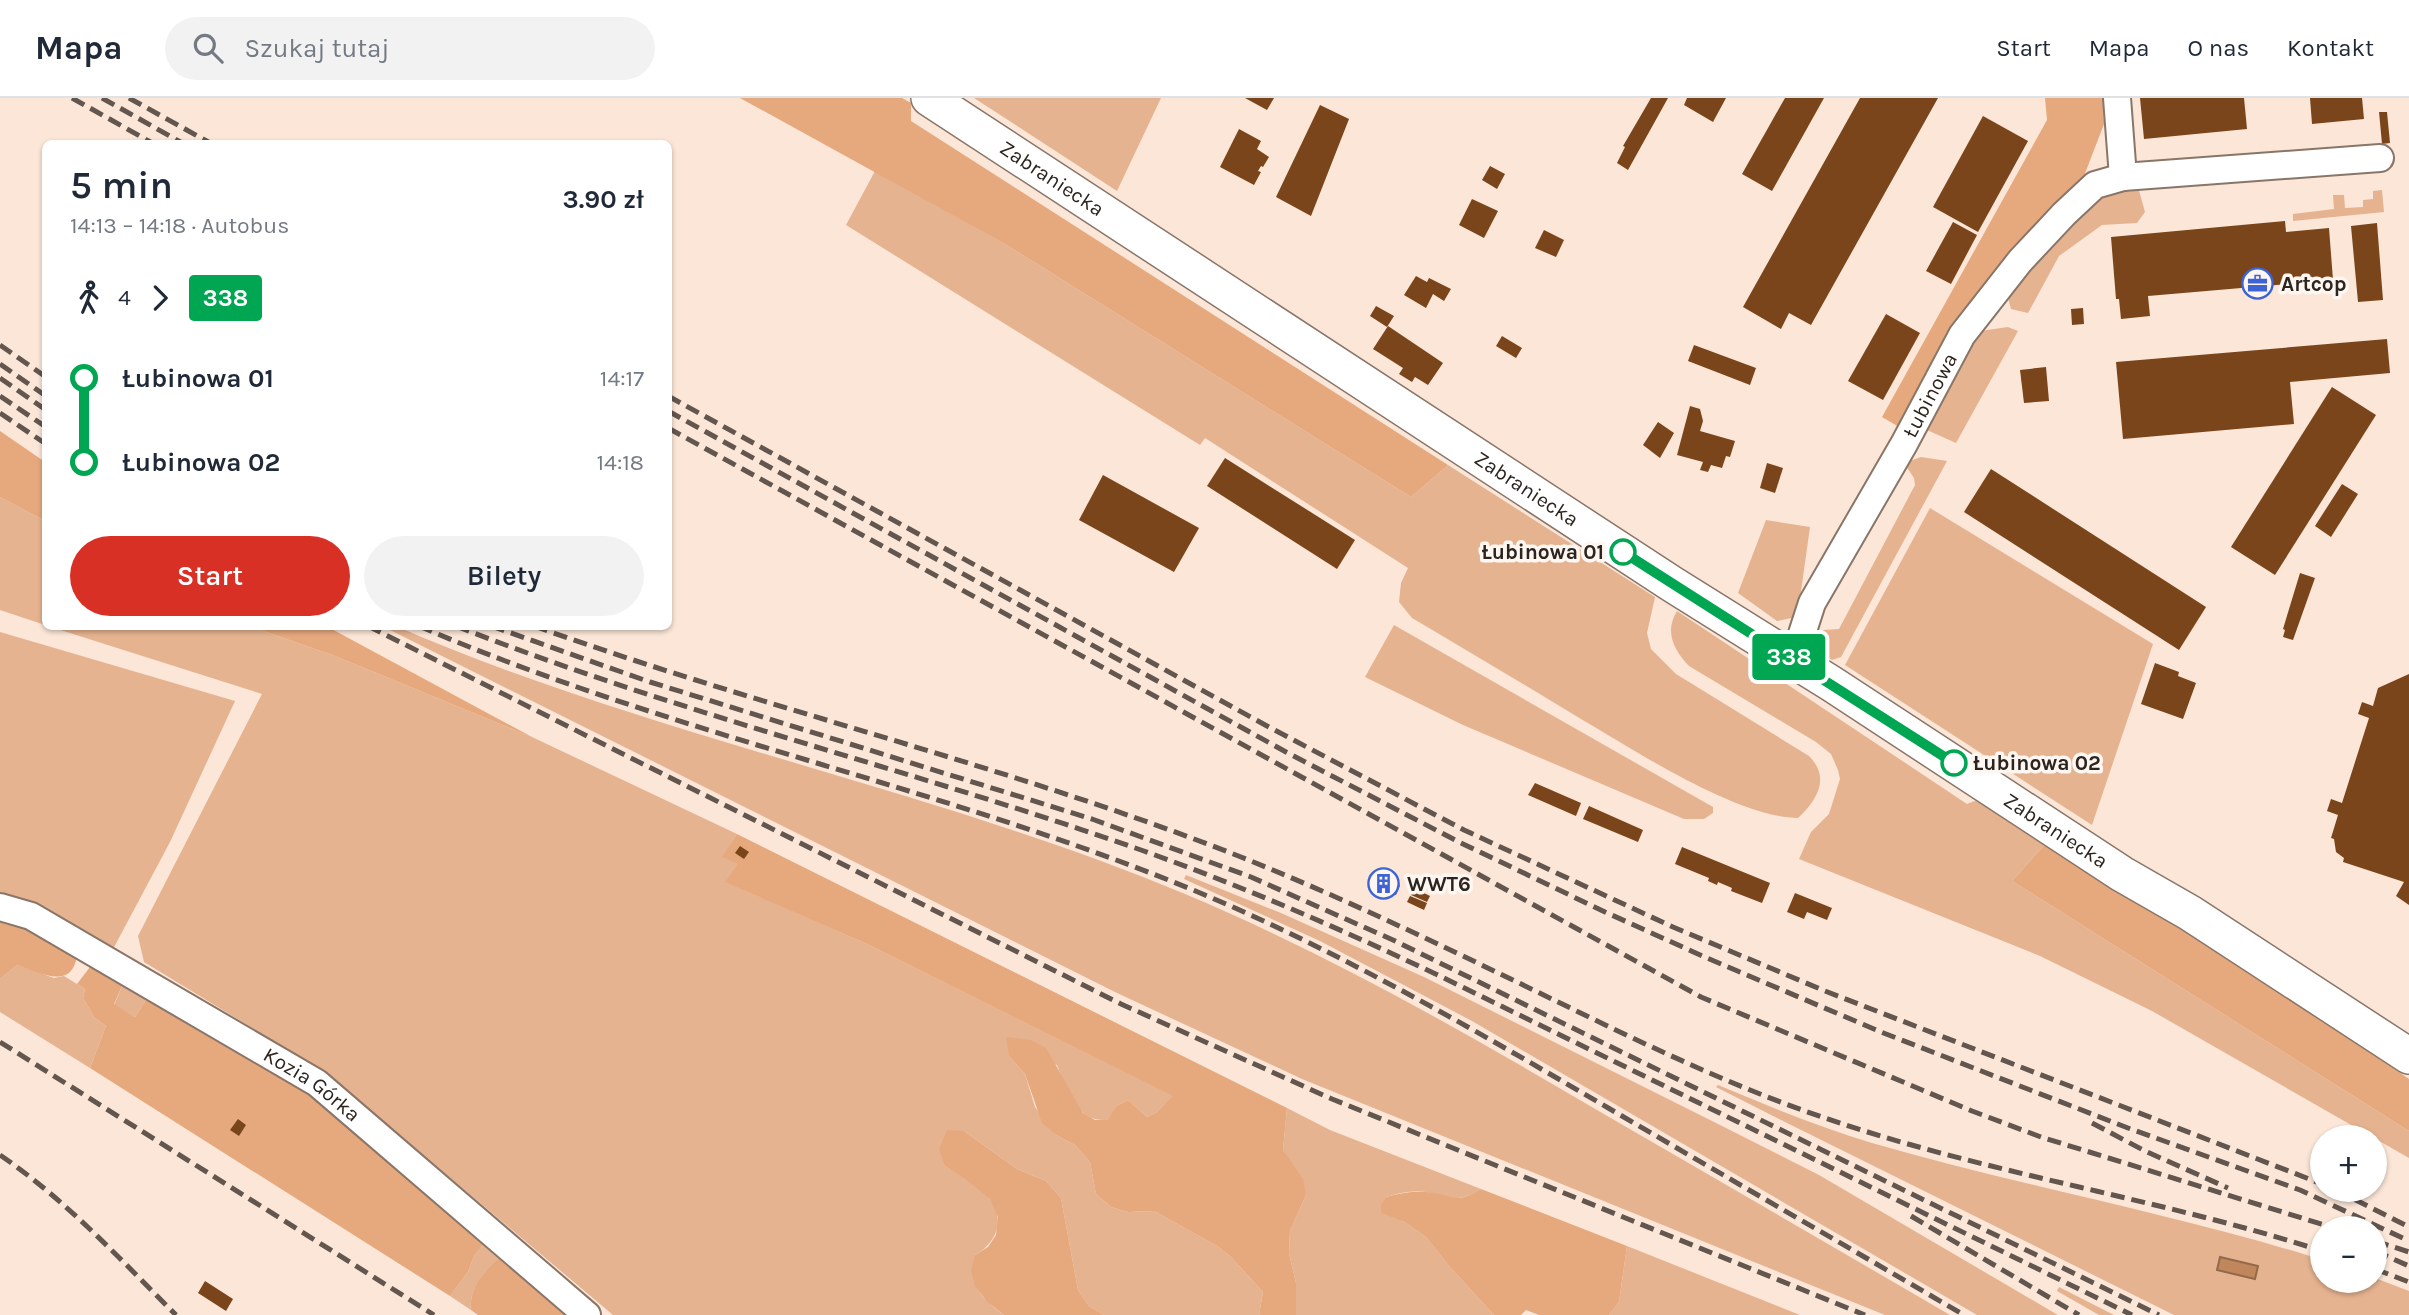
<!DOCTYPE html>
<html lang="pl">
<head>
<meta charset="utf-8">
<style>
  body { margin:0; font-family:Karla,sans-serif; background:#f2f2f3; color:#1f2937; height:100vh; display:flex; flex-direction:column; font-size:26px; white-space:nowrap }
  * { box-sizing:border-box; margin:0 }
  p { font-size:23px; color:#747a83 }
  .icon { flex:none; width:38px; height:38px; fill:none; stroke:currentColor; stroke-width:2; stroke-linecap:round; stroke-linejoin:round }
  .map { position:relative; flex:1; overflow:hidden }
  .details { position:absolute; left:42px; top:42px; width:630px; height:490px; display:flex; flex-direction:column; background:#fff; border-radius:10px; box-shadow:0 2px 5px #0004 }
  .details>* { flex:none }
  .badge { padding:0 14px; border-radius:5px; font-size:24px; line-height:46px }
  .controls { position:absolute; left:2310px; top:1027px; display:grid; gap:14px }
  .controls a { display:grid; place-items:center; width:77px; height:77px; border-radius:50%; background:#fff; box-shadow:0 2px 5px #0004; font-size:35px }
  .map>.badge { position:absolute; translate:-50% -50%; box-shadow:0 0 0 4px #fff }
  .legs { display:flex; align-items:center; gap:10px; height:77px; padding:0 28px; font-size:23px }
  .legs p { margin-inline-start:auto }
  .summary { display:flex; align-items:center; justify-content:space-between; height:119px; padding:0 28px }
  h1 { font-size:38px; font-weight:600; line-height:52px }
  .action { display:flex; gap:14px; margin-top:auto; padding:14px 28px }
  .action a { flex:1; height:80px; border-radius:42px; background:#d93025; color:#fff; font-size:28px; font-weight:600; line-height:80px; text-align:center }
  .action a+a { background:#f2f2f3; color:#1f2937 }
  ul { padding:0 28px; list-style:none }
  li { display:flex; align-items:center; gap:24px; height:84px; font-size:26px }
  li i { display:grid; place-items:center; width:10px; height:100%; margin:0 9px; background:currentColor }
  li i::after { content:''; width:18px; height:18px; margin:-9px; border:5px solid; border-radius:50%; background:#fff }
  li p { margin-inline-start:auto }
  li:first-child i { background:linear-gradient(#0000 50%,currentColor 0) }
  li:last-child i { background:linear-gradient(currentColor 50%,#0000 0) }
  header { display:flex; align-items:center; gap:42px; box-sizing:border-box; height:98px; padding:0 35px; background:#fff; border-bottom:2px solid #e0e1e3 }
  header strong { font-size:33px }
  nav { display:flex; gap:38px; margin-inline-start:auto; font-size:24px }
  .search { width:490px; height:63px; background:#f2f2f3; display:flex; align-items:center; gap:18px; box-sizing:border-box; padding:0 24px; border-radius:38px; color:#747a83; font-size:26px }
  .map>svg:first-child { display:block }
  .green { fill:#e6b390 }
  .forest { fill:#e6a97e }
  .water { fill:#c1875c; stroke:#94694a; stroke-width:2 }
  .building { fill:#7a451a }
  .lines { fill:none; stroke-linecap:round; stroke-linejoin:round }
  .minor-casing { stroke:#897669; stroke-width:30 }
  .major-casing { stroke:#897669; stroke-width:38 }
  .minor { stroke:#fff; stroke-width:26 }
  .major { stroke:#fff; stroke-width:35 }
  .rail { stroke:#62564f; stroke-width:5; stroke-dasharray:14 7; stroke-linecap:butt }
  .line-1-casing { stroke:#fff; stroke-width:16 }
  .line-1 { stroke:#00a651; stroke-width:10 }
  .stop-1-dot { fill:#fff; stroke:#00a651; stroke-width:3.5 }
  .labels { text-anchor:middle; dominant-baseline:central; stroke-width:7; stroke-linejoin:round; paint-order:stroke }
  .street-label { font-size:21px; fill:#2c241f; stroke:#fef6f0 }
  .poi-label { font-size:21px; font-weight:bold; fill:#2c241f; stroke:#fef6f0; text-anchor:start }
  .stop-label { font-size:21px; font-weight:bold; fill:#2c241f; stroke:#fef6f0; text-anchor:end }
</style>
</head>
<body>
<header>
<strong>Mapa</strong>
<div class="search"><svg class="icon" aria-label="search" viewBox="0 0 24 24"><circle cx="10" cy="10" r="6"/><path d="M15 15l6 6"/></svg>Szukaj tutaj</div>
<nav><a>Start</a><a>Mapa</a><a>O nas</a><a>Kontakt</a></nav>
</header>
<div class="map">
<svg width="2409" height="1217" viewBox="0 0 2409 1217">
  <rect width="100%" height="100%" fill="#fbe6d7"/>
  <g class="green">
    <path d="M974,0H1161L1117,93Z"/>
    <path d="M875,73L1005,146L1411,399L1448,367L1655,499L1647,535L1651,551L1676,576L1809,658C1831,680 1817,702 1798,720C1736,719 1636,653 1581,621C1525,587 1468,553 1412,520L1399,504L1401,485L1408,470L1205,340L1200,347L846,127Z"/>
    <path d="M2138,89L2145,114L2137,125L2102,127L2059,158L2028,215L2011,211L2008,200L2025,172L2105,93Z"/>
    <path d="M2382,92L2384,114L2293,123V116L2334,111L2333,97H2344L2345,110L2363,109V102L2373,101V93Z"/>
    <path d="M2008,229L2018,233L1956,345L1918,328L1964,250L1980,233Z"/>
    <path d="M1921,359L1947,363L1841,559L1832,562L1826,558L1823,532L1839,531L1915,387L1914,380L1904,365Z"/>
    <path d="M0,399L45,423V527L0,512Z"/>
    <path d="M1930,410L2153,546L2092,727L1845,567Z"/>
    <path d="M1766,422L1810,429L1797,522L1792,520L1777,523L1738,495Z"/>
    <path d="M1677,513L1967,706L1977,702L2003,716L2047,744L2012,783L2409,1033V1060L2152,913L2040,858L1799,761L1811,734L1829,716L1840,681L1838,672L1831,656L1816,644L1689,568C1674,552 1664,534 1677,513Z"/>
    <path d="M1394,527L1713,709V715L1704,721H1684L1463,627L1365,579Z"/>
    <path d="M51,529H252L335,558L532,639L737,736L723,759L739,766L726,784L867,846L1174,998L1157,1014L1147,1019L1128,1002L1116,1008L1109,1022C1100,1022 1094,1022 1086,1017C1075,1009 1061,980 1057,967L1009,958L1025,976L1035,1009L1056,1037L1075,1047L1090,1064L1096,1096L1111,1109L1128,1114L1154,1113L1217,1148L1231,1159L1263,1194L1259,1217H1104L1089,1208L1078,1192L1061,1100L1046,1083L1017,1071L964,1033L945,1068C960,1077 980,1087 990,1101C1006,1123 996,1145 975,1157C975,1191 975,1196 1004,1217H613L326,975L144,864L138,838L262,596Z"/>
    <path d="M384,529H398C652,639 929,689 1185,796C1333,858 1471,938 1609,1019C1723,1085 1837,1151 1950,1217H1885L1302,981L1117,895Z"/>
    <path d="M0,534L235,603L170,744L112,853L0,794Z"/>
    <path d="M1186,777L1281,815L1424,879L1728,1031L1819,1077L2058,1217H1977L1472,923L1320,843L1184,781Z"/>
    <path d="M17,867L54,880L64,878L85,891L83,900L94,919L106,928L90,970L0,914V881Z"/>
    <path d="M125,881L150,896L135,919L114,907Z"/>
    <path d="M1718,987C1768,1008 1819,1029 1872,1045C2017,1087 2166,1114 2310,1158L2322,1162V1183H2375V1180L2409,1193V1217H2174L1779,1021L1716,989Z"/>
    <path d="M1287,1010L1330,1032L1481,1091C1456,1106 1452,1099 1426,1094C1413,1092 1399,1095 1386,1099L1403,1123L1426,1139L1449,1168L1494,1217H1296V1185L1289,1155L1290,1133L1306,1097L1283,1052Z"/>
    <path d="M486,1143L503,1157C486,1169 468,1192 471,1212L450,1198L468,1174L474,1158Z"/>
    <path d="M1627,1148L1800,1217H1609L1619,1204Z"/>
    <path d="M2059,1189L2114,1217H2099L2057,1193Z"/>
  </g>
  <g class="forest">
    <path d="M740,0H902L911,5V23L1448,367L1411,399L1005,146Z"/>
    <path d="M2045,0H2103L2104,26L2084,78L2044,125L1962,213L1899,329L1882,319L2047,22Z"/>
    <path d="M0,333L45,364V423L0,399Z"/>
    <path d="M252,529H328L532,639L335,558Z"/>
    <path d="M737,736L1287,1010L1283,1052L1303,1081L1306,1097L1290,1133L1289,1155L1296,1185V1217H1259L1263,1194L1231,1159L1217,1148L1154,1113L1128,1114L1111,1109L1096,1096L1090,1064L1075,1047L1056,1037L1042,1025L1025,976L1009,958L1006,939L1031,942L1046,950L1083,1015L1095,1022H1108L1116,1008L1128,1002L1147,1019L1157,1014L1173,998L867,846L725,784L738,766L722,759Z"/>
    <path d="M2047,744L2282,895L2409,981V1033L2012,783Z"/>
    <path d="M0,818L77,854C75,894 39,875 17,867L0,881Z"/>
    <path d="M95,867L125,881L114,906L135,919L150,896L305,989L486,1143L474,1158L468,1174L450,1198L90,970L106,928L94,919L83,900L85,891L77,886L90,869Z"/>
    <path d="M947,1032L964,1033L1017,1071L1046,1083L1061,1100L1078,1192L1089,1208L1104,1217H1004L987,1204L975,1188L971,1172L975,1157L988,1149L996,1137L998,1119L990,1101L964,1080L945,1068L939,1051Z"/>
    <path d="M1481,1091L1627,1148L1619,1204L1609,1217H1539L1526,1212L1521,1217H1494L1449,1168L1426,1139L1403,1123L1381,1115V1107L1386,1099C1400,1095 1413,1093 1426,1094C1455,1096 1452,1108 1481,1091Z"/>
    <path d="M503,1157L573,1217H478L471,1212C468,1191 486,1169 503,1157Z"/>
  </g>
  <path class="water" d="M2220,1159L2258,1168L2255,1181L2217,1172Z"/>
  <g class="building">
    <path d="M1245,0H1274L1267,12Z"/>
    <path d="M1651,0H1668L1628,72L1617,65L1625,49L1623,48Z"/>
    <path d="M1687,0H1726L1713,24L1684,7Z"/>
    <path d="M1785,0H1824L1772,93L1742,76Z"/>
    <path d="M1860,0H1938L1811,227L1789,215L1781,231L1743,209Z"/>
    <path d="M2140,0H2244L2247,31L2144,41Z"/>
    <path d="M2310,0H2362L2364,21L2312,26Z"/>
    <path d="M1320,7L1349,21L1311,118L1276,99Z"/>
    <path d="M2379,14H2387L2390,45L2382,46Z"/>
    <path d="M1983,18L2028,43L1978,134L1933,109Z"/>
    <path d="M1239,31L1261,43L1257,51L1269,59L1263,69L1261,68L1258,73L1261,74L1254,87L1220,69Z"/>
    <path d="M1490,68L1505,76L1497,91L1482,82Z"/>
    <path d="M1472,101L1498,113L1484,140L1459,127Z"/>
    <path d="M2285,123L2286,134L2329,130L2333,182L2148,198L2150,218L2121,221L2119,201H2116L2111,139Z"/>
    <path d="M1953,124L1977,137L1951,186L1926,173Z"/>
    <path d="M2377,125L2383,202L2358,204L2351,128Z"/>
    <path d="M1544,132L1564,142L1556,159L1535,150Z"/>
    <path d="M1416,178L1427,184L1429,180L1451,191L1444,203L1433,196L1426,210L1404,197Z"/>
    <path d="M1376,208L1394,218L1387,229L1370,218Z"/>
    <path d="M2083,210L2084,226L2072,227L2071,211Z"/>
    <path d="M1886,216L1920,235L1883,302L1848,283Z"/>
    <path d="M1388,228L1443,265L1428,287L1415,279L1412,284L1399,276L1403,270L1373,251Z"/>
    <path d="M1502,238L1522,250L1516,260L1496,248Z"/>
    <path d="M2387,241L2390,275L2290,284L2294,326L2123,341L2116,264Z"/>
    <path d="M1694,247L1756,270L1750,287L1688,263Z"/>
    <path d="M2046,269L2049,303L2024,305L2020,272Z"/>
    <path d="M2332,289L2376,317L2275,477L2231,449Z"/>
    <path d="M1690,308L1700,311L1703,323L1700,333L1735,343L1730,359L1726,358L1722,370L1711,367L1708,374L1700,372L1703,364L1677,357Z"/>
    <path d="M1658,324L1674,335L1660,360L1643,347Z"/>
    <path d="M1225,360L1355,442L1337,471L1207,388Z"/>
    <path d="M1767,365L1783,370L1775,395L1760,390Z"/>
    <path d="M1991,371L2206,509L2179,552L1964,414Z"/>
    <path d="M1103,377L1199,430L1174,474L1079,422Z"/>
    <path d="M2342,386L2358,396L2331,439L2315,428Z"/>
    <path d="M2300,475L2315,480L2293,542L2283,539L2285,532L2283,531Z"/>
    <path d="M2155,565L2179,574L2178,578L2196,585L2183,621L2141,606Z"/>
    <path d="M2409,576V807L2396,798L2404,784L2343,764L2344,760L2336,754L2334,741L2331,740L2338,717L2327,713L2331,701L2342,705L2369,620L2358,616L2362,604L2373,608L2378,590Z"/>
    <path d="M1535,685L1581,705L1576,718L1528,697Z"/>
    <path d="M1589,708L1643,732L1638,744L1583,721Z"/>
    <path d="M740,748L749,754L744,761L735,755Z"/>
    <path d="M1682,749L1770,785L1762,805L1731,793L1732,790L1718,784L1717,787L1708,783L1709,780L1675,766Z"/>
    <path d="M1373,776L1400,787L1396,797L1369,786Z"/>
    <path d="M1414,790L1430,798L1427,804L1411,797Z"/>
    <path d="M1795,795L1832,810L1827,822L1807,814L1804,821L1787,814Z"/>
    <path d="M1410,798L1427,805L1424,812L1407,804Z"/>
    <path d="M238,1021L246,1027L239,1038L230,1032Z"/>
    <path d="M205,1183L233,1201L226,1213L198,1195Z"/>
  </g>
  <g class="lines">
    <defs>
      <g id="minor">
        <path d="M2117,0L2123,79"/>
        <path id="s1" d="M1789,559L1800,542L1812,505L1904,346L1962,237L2020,163L2064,116L2095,87L2123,79L2380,60"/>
        <path id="s2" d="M0,809L31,818L317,985L587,1217"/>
      </g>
      <g id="major">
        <path id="s3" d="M929,0L1672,486L1832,586L2122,776L2190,815L2409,958"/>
      </g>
    </defs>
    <use href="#minor" class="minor-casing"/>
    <use href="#major" class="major-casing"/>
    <use href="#minor" class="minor"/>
    <use href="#major" class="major"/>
    <g class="rail">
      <path d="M72,0L154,46"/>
      <path d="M102,0L184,46"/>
      <path d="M129,0L212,46"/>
      <path d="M0,247L46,279"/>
      <path d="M0,266L46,298"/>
      <path d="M0,280L46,312"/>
      <path d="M0,298L46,329"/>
      <path d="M668,298L1267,628L1464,732L1673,829L1825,893L2322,1086"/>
      <path d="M668,313L1286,654L1457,743L1605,814L1707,860L1881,934L2128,1030L2300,1092L2409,1143"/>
      <path d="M0,315L46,346"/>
      <path d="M668,330L1701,899L1972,1013L2041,1039L2334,1130"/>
      <path d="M368,528L1121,906L1332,1001L1865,1217"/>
      <path d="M419,528C662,633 925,685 1171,783C1324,844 1468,928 1610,1011C1728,1080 1846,1148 1964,1217"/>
      <path d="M456,528C679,616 914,672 1141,752C1245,789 1348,834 1448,882L2132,1217"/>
      <path d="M491,528L650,584L1092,721L1251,779L1393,842L2159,1217"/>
      <path d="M534,528C768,612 1011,668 1241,759C1336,797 1428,841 1519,885C1620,934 1719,984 1825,1020C1987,1076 2159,1100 2322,1153"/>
      <path d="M0,944L434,1217"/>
      <path d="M2092,1025L2145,1053L2228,1090"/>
      <path d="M0,1057C66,1102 120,1161 176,1217"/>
      <path d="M2336,1092L2409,1129"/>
      <path d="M1911,1118L2079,1217"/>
      <path d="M2375,1143L2409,1154"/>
      <path d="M2375,1153L2409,1168"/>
      <path d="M2375,1171L2409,1184"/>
    </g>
  </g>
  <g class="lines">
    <defs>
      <path id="line-1" d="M1623,454L1954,665"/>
    </defs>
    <use href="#line-1" class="line-1-casing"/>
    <use href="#line-1" class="line-1"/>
  </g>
  <defs>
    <symbol id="office-ring" viewBox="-11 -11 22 22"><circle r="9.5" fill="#fef6f0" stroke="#3d63d5" stroke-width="1.5"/><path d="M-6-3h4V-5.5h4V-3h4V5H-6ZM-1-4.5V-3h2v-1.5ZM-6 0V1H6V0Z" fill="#3d63d5"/></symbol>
    <symbol id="building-ring" viewBox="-11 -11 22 22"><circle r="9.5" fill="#fef6f0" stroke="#3d63d5" stroke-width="1.5"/><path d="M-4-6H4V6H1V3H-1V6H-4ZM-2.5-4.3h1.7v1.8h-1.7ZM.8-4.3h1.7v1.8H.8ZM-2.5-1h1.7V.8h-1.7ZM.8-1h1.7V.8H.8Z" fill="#3d63d5"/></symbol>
  </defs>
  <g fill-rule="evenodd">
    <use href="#office-ring" x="2240" y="168" width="35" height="35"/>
    <use href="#building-ring" x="1366" y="768" width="35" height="35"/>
  </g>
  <g class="stop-1-dot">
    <circle cx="1623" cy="454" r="12"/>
    <circle cx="1954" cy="665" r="12"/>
  </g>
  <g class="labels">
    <g class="street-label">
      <text stroke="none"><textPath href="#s3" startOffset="147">Zabraniecka</textPath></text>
      <text stroke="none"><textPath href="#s1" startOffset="298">Łubinowa</textPath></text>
      <text stroke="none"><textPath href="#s3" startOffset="714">Zabraniecka</textPath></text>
      <text stroke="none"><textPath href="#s3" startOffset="1344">Zabraniecka</textPath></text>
      <text stroke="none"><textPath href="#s2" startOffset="360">Kozia Górka</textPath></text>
    </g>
    <g class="poi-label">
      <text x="2281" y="186">Artcop</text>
      <text x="1407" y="786">WWT6</text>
    </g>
    <g class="stop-label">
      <text x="1604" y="454">Łubinowa 01</text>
      <text x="1973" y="665" text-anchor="start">Łubinowa 02</text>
    </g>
  </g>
</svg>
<div class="controls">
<a>+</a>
<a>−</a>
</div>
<b class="badge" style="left:1789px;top:559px;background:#00a651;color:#fff">338</b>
<section class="details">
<div class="summary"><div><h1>5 min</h1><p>14:13 – 14:18 · Autobus</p></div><b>3.90 zł</b></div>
<div class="legs"><svg class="icon" aria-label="walk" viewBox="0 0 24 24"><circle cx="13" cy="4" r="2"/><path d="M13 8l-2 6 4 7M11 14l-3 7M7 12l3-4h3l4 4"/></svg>4<svg class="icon" aria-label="forward" viewBox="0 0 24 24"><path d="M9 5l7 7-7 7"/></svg><b class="badge" style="background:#00a651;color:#fff">338</b></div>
<ul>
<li><i style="color:#00a651"></i><b>Łubinowa 01</b><p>14:17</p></li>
<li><i style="color:#00a651"></i><b>Łubinowa 02</b><p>14:18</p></li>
</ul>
<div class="action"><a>Start</a><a>Bilety</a></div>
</section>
</div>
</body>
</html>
